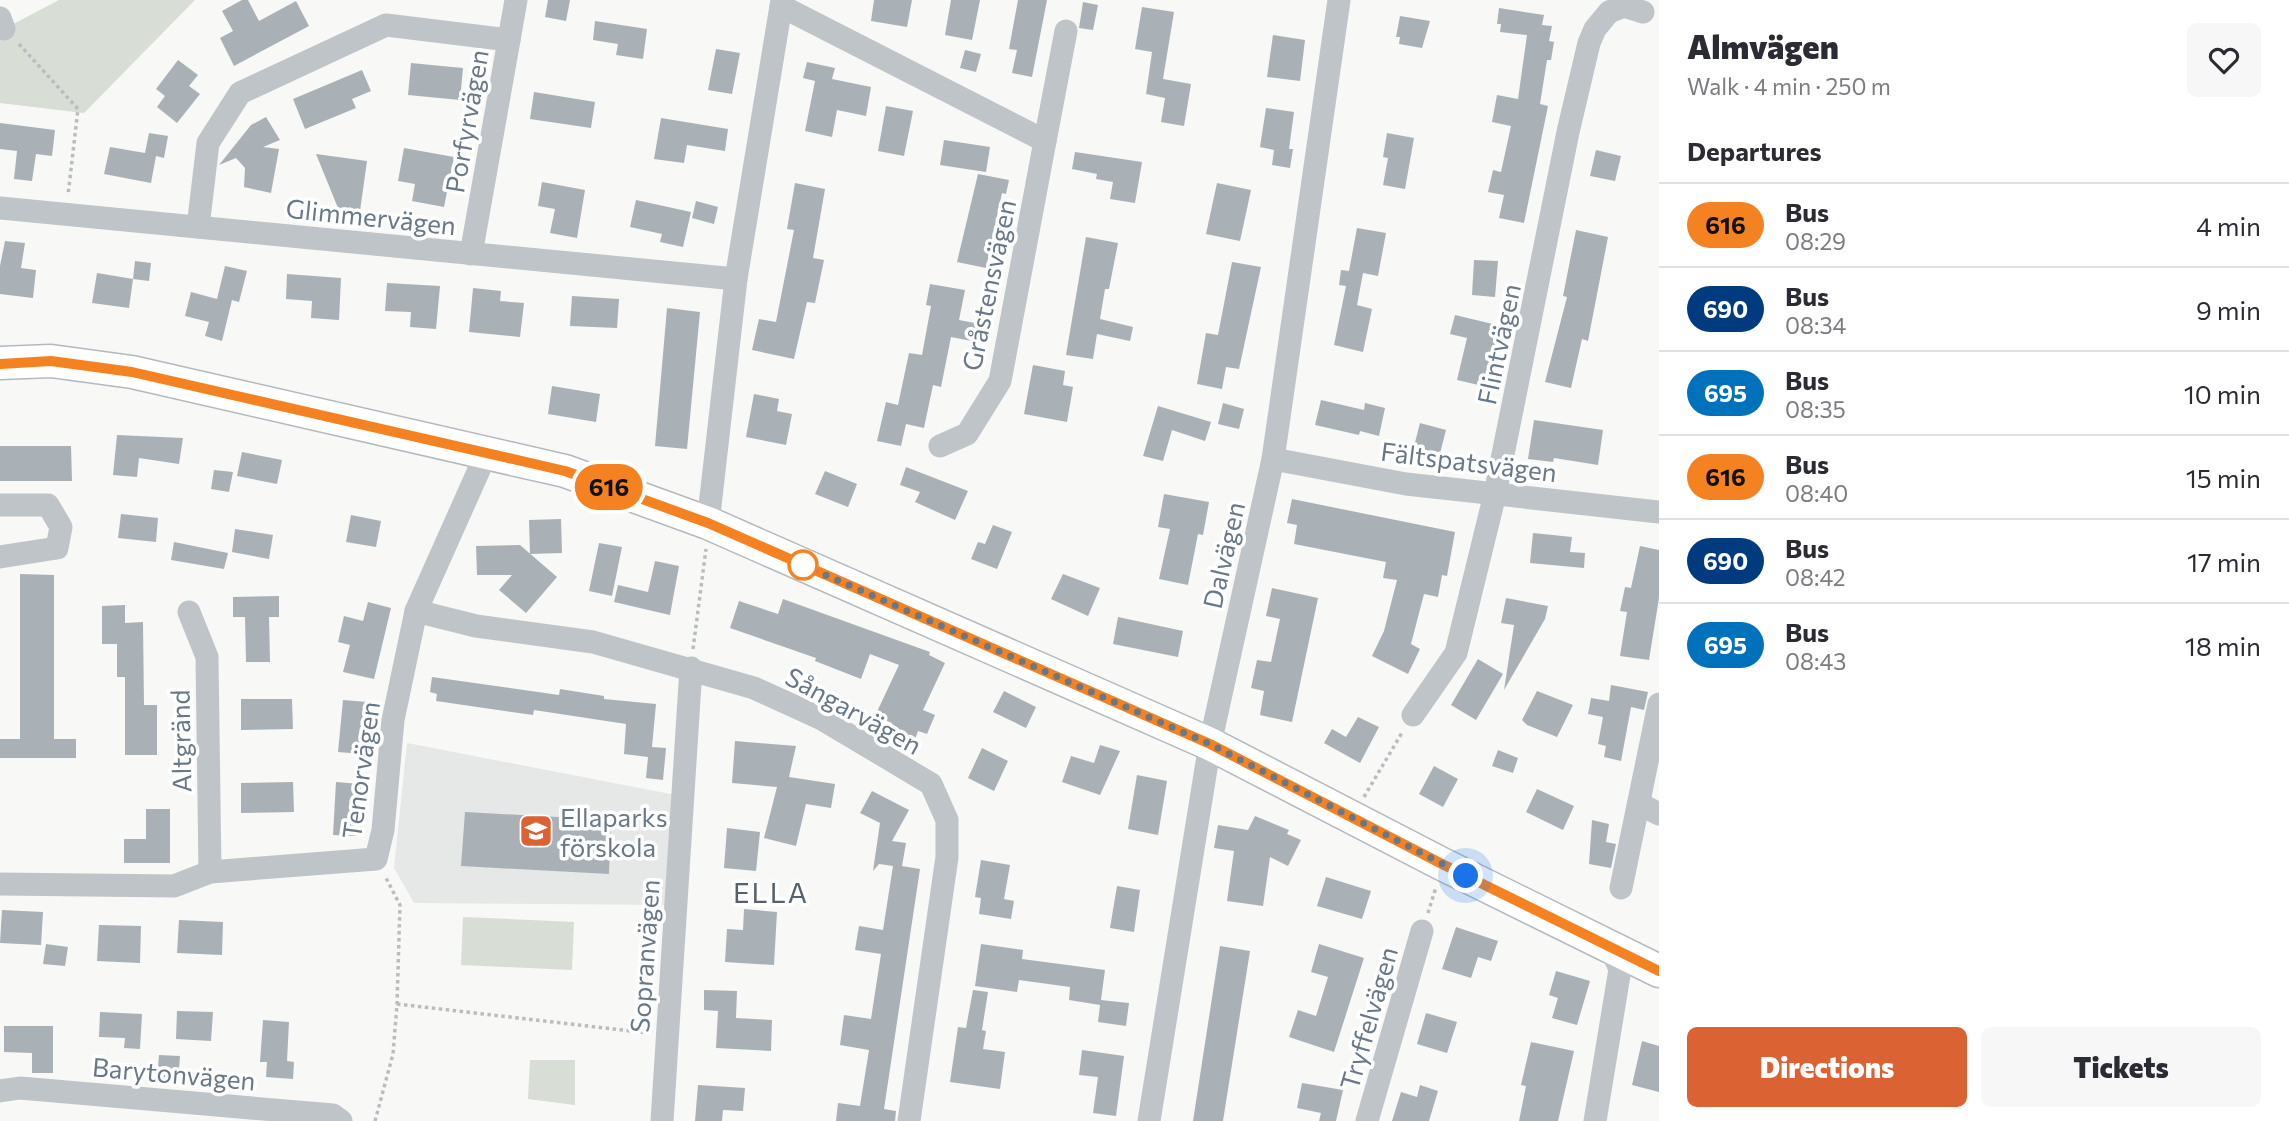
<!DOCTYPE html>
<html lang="en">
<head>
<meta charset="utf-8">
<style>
  body { margin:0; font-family:Commissioner,sans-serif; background:#f7f7f7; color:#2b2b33; height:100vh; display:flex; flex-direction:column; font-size:26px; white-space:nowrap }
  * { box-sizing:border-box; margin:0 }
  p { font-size:23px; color:#7c7c81 }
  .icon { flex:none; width:38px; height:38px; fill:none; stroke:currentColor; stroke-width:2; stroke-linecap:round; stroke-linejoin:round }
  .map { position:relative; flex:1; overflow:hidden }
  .details { display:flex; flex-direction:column; background:#fff; width:630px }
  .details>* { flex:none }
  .badge { padding:0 14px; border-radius:23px; font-size:24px; line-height:46px }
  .you { position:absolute; width:35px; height:35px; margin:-18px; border:5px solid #fff; border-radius:50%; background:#1a73e8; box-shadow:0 0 0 10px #1a73e833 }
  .map>.badge { position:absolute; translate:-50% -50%; box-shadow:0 0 0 4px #fff }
  h2 { padding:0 28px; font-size:26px; line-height:63px }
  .round { display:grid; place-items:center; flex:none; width:74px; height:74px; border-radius:10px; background:#f7f7f7 }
  .headline { display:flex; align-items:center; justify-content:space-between; height:119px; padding:0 28px }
  h1 { font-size:33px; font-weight:800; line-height:52px }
  .button { display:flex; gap:14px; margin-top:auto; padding:14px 28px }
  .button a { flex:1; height:80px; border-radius:10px; background:#db6233; color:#fff; font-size:28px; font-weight:800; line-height:80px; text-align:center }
  .button a+a { background:#f7f7f7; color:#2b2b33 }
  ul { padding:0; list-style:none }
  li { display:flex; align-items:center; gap:21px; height:84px; padding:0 28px; border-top:2px solid #e1e1e2 }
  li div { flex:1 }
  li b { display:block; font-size:26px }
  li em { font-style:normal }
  li .badge { min-width:77px; font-weight:700; text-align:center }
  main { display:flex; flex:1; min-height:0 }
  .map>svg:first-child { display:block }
  .built { fill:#e6e7e7 }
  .green { fill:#d8ddd5 }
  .building { fill:#a9b1b7 }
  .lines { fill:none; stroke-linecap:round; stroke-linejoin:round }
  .secondary-casing { stroke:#b4b9be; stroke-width:35 }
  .path { stroke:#babdc0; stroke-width:3.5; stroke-dasharray:3.5 3.5; stroke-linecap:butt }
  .street { stroke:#bfc4c8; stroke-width:23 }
  .secondary { stroke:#fff; stroke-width:32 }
  .line-casing { stroke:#fff; stroke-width:16 }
  .line { stroke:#f58220; stroke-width:10 }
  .walk { stroke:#697886; stroke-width:7; stroke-dasharray:0 12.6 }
  .stop-dot { fill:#fff; stroke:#f58220; stroke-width:3.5 }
  .labels { text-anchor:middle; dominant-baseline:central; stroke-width:7; stroke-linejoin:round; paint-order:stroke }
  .street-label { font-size:26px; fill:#697886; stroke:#fff }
  .poi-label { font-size:26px; fill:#697886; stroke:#fff; text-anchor:start }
  .neighbourhood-label { font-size:28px; letter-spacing:2px; fill:#56616b; stroke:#fff }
</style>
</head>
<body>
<main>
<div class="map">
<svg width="1659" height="1121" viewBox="0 0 1659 1121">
  <rect width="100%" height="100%" fill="#f8f8f6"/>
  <path class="built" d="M407,743L676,795L668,905L414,903L394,868Z"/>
  <g class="green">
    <path d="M59,0H195L84,113L0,103V31Z"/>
    <path d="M463,917L574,922L572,970L461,965Z"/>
    <path d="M530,1060H575V1105L528,1099Z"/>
  </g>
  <g class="building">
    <path d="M242,0H248L259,21L296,1L309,26L234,66L220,38L233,31L222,11Z"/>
    <path d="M548,0H570L566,21L545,17Z"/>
    <path d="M874,0H912L907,27L871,21Z"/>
    <path d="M951,0H980L972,40L945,35Z"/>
    <path d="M1018,0H1047L1032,77L1012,73L1017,50L1009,49Z"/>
    <path d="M1083,2L1098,5L1093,30L1079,28Z"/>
    <path d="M1142,7L1174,12L1163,79L1191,84L1184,126L1161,122L1165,98L1146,94L1152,52L1135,49Z"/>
    <path d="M1499,8L1544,15L1542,25L1552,26L1549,41L1554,42L1551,60H1547L1540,104L1548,106L1524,223L1499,218L1504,195L1488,192L1493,170L1501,172L1511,126L1492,122L1497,95L1518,99L1527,35L1500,32L1501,24H1497Z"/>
    <path d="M1400,16L1430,21L1422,48L1399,44L1400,37H1396Z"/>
    <path d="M595,21L647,29L643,59L616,55L618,44L593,40Z"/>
    <path d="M1273,35L1305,40L1300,81L1267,77Z"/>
    <path d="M716,49L740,53L732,94L708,90Z"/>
    <path d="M965,50L981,54L976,72L960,68Z"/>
    <path d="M178,60L198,75L189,86L200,94L177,123L157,107L165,96L156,89Z"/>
    <path d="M807,62L835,68L832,79L871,87L866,116L837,110L832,137L805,131L815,81L803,78Z"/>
    <path d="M411,63L463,68L460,100L408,95Z"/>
    <path d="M362,70L371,91L352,99L356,108L305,129L293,99Z"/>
    <path d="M534,92L595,102L591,128L530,119Z"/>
    <path d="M886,106L913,111L904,156L878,151Z"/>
    <path d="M1266,108L1294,112L1289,149H1293L1290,168L1272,165L1274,150L1260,147Z"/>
    <path d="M266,117L280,140L263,147L279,149L271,193L244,187L245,168L236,158L219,165L251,125Z"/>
    <path d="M661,118L728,129L725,151L687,145L684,163L654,159Z"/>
    <path d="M0,123L55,130L52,156L36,154L32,181L14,179L17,151L0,149Z"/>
    <path d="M149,133L168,136L164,158L156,156L151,183L104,174L110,147L145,153Z"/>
    <path d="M1387,133L1414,138L1405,189L1383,185L1388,158L1383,157Z"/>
    <path d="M944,140L990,147L986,172L940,165Z"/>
    <path d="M404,148L454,157L444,207L412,201L415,184L398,181Z"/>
    <path d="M1596,150L1621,156L1615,181L1590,176Z"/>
    <path d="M1075,152L1142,162L1135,203L1110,199L1113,182L1096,179L1097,174L1072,169Z"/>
    <path d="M316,154L367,161L360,211L338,208Z"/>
    <path d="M978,174L1009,180L1006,194L1002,193L986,268L957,262Z"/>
    <path d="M542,182L585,190L577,238L550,233L555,209L538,206Z"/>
    <path d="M795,183L825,189L813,258L824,260L815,303L807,302L794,359L752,350L759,319L776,322L794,230L787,229Z"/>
    <path d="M1217,183L1251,190L1240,241L1206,234Z"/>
    <path d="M636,200L691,212L683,247L660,242L662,234L630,227Z"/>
    <path d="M696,201L718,207L714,224L692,218Z"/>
    <path d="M1357,228L1386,233L1378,276L1363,273L1357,305L1372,309L1363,352L1334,345L1346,286L1339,285L1341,270L1349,271Z"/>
    <path d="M1576,230L1608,237L1588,341L1582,339L1571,388L1545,382L1567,297L1563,296Z"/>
    <path d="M1086,237L1118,243L1109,289H1105L1100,319L1133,327L1130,341L1097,334L1093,359L1066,355Z"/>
    <path d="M5,241L25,243L21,268L36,270L33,298L0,294V266Z"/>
    <path d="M1474,260L1498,261L1495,297L1472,295Z"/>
    <path d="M135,261L151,263L149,281L133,279Z"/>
    <path d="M1232,262L1261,267L1239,369L1226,367L1222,389L1197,384L1206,333L1218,335Z"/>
    <path d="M225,266L247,271L239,302L232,300L222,341L205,336L209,322L185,316L191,292L217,299Z"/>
    <path d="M97,273L133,279L129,308L92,303Z"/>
    <path d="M287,274L341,278L339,320L311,318L312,301L286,299Z"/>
    <path d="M387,283L440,286L436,329L410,327L411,312L385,311Z"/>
    <path d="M930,284L965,290L959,320L980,324L977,342L951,337L941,387L933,385L924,428L906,424L901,446L877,441L886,402L898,405L909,353L922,355L931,306L926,305Z"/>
    <path d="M473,288L501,291L500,301L524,303L520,337L469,332Z"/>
    <path d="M572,296L619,299L617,328L570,326Z"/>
    <path d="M667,308L700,312L687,449L655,446Z"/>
    <path d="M1455,315L1501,326L1487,387L1457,380L1467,338L1450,334Z"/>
    <path d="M1033,365L1065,371L1063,385L1073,387L1067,422L1024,414Z"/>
    <path d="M552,386L600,394L596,422L548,414Z"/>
    <path d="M754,394L779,399L777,411L792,414L786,445L746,437Z"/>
    <path d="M1321,400L1364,410L1365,403L1385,408L1379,436L1360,431L1359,435L1315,425Z"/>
    <path d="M1223,403L1244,409L1239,429L1218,424Z"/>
    <path d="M1158,406L1211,422L1205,441L1172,430L1163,461L1143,456Z"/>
    <path d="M1534,420L1603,430L1598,465L1554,458L1553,462L1528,459Z"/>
    <path d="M1420,423L1446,430L1438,461L1412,454Z"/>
    <path d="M117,435L183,438L179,464L139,458L137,477L113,475Z"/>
    <path d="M0,446H71L72,481H0Z"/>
    <path d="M242,452L282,460L277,484L237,476Z"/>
    <path d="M906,467L968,491L955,520L915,502L920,492L900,485Z"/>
    <path d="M214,470L233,472L229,492L211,489Z"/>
    <path d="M825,471L857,484L848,507L815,494Z"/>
    <path d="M1164,494L1209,502L1203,535L1198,534L1188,585L1159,579L1170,529L1158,527Z"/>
    <path d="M1292,499L1455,532L1447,576L1442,575L1438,597L1424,594L1411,644L1420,649L1408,674L1372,656L1384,631L1397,580L1383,578L1386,562L1294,544L1297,525L1287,523Z"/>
    <path d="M121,514L158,518L156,542L118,538Z"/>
    <path d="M351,515L381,521L376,547L346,542Z"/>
    <path d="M561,519L562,553L530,554L529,520Z"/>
    <path d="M993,525L1012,532L997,569L971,559L978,542L985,544Z"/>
    <path d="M235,529L273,535L269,559L232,552Z"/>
    <path d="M1533,533L1572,537L1570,552L1585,553L1584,568L1530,563Z"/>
    <path d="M174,542L228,553L224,569L171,560Z"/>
    <path d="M599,543L622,547L612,596L589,591Z"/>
    <path d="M520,545L557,577L526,613L499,590L512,575H477L476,546Z"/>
    <path d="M1640,546L1659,550V598L1649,660L1620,656L1627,612L1620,611L1625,587L1631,588Z"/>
    <path d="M655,561L679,566L670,615L614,602L618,585L648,592Z"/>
    <path d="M20,574L54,575V739H76V758H0V739H20Z"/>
    <path d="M1063,574L1100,588L1088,616L1051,599Z"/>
    <path d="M1272,588L1318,598L1292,722L1260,715L1264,691L1251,688L1257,660L1271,662L1280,619L1266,616Z"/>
    <path d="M279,596V617H269L270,662H246L245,617H233V597Z"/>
    <path d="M1506,598L1548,606L1545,619L1504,690L1514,625L1501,623Z"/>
    <path d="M783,599L930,652L929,655L945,663L923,710L935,715L927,734L918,731L913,745L888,734L892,723L875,716L899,665L870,654L861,679L815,661L816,658L730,628L739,601L778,614Z"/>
    <path d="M368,602L391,608L374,679L343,672L350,645L338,642L344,616L363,621Z"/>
    <path d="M125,605V623L143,622L144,705H157V755H125V677H117V644H102V606Z"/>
    <path d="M1118,617L1183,631L1178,657L1113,644Z"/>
    <path d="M1478,659L1503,674L1476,720L1451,705Z"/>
    <path d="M432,677L559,695L560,689L604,696V699L656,704L652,747L666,748L663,780L646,778L648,757L624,754L626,724L534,710L533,715L436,701L437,694L430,692Z"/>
    <path d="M1611,685L1648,692L1644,710L1631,707L1621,761L1604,757L1606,746L1598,744L1603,717L1588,714L1591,698L1609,701Z"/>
    <path d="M1004,691L1036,707L1026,728L993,712Z"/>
    <path d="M1537,691L1573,705L1557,737L1527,725L1522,720Z"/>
    <path d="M241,699H292L293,729L241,730Z"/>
    <path d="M343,700L367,702L362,754L338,752Z"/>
    <path d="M1358,717L1379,727L1360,763L1324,743L1332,729L1346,737Z"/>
    <path d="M735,741L796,746L789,777L835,784L831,808L806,804L796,846L764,838L777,787L732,783Z"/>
    <path d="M1100,745L1120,751L1100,795L1062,782L1071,756L1094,763Z"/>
    <path d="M982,748L1008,761L994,791L968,778Z"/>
    <path d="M1498,750L1518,758L1513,773L1492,766Z"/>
    <path d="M1434,766L1458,779L1443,807L1419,794Z"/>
    <path d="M1137,775L1167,781L1158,835L1128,829Z"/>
    <path d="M293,782L294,812L241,813V783Z"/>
    <path d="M336,782L361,784L357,836L333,835Z"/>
    <path d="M1537,789L1574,806L1563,830L1526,812Z"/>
    <path d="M872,791L909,810L892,841L906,843L902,866L920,869L884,1109L896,1111L895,1121H836L838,1103L860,1106L869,1050L840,1045L844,1015L871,1019L881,954L855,950L859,926L883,930L893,866L879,864L873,871L880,823L860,813Z"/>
    <path d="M146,809H170V863H124V839H146Z"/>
    <path d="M465,812L611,820L609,874L461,866Z"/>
    <path d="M1255,816L1289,830L1287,834L1301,840L1288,866L1270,857L1263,906L1227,901L1234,851L1214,848L1218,825L1248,830Z"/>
    <path d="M1592,820L1609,824L1606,842L1616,844L1611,868L1589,864Z"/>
    <path d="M727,828L760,832L756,871L724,868Z"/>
    <path d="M981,860L1010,865L1004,899L1014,901L1011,919L979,914L981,898L975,897Z"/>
    <path d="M1326,877L1371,891L1362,919L1317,906Z"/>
    <path d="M1117,886L1140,890L1134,932L1110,928Z"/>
    <path d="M744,909L777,912L774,965L725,962L727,929L743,930Z"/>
    <path d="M2,910L43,912L41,945L0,943Z"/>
    <path d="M179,920L223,922L222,955L177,953Z"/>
    <path d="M99,925L141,926L140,963L97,961Z"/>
    <path d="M1456,927L1498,941L1491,961L1478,957L1471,978L1442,969Z"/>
    <path d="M46,944L68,947L65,966L43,964Z"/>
    <path d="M981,944L1023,950L1022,959L1105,970L1101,1000L1129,1003L1126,1026L1098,1022L1100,1005L1069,1000L1070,987L1019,980L1017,992L975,986Z"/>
    <path d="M1319,944L1364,958L1334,1052L1289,1037L1298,1010L1316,1016L1328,977L1311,972Z"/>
    <path d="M1220,946L1250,951L1223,1121H1193Z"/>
    <path d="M1556,971L1590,981L1577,1025L1552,1018L1558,998L1549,995Z"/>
    <path d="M704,990L737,991L736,1018L772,1020L771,1051L716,1048L718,1011L704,1010Z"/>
    <path d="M973,990L988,992L982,1030L986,1031L983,1049L1005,1052L1000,1089L950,1082L958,1027L966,1028Z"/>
    <path d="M177,1011L213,1012L211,1041L176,1039Z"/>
    <path d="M100,1012L142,1014L140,1049L124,1048L125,1038L99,1037Z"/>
    <path d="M1426,1013L1457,1022L1447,1053L1417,1044Z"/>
    <path d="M263,1020L289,1022L287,1061L294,1062L293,1079L266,1077L267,1062H260Z"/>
    <path d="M4,1026H53V1073H32V1053L4,1052Z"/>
    <path d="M1642,1041L1659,1046V1092L1632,1085Z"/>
    <path d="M1531,1042L1574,1051L1558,1121H1519L1526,1086L1521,1085Z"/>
    <path d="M1082,1050L1124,1056L1116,1116L1093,1113L1098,1077L1079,1075Z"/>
    <path d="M159,1055L180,1056L178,1083L157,1082Z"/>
    <path d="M1302,1083L1343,1090L1336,1121H1319L1321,1113L1297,1108Z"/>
    <path d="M698,1085L745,1088L743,1111L723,1110L722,1121H695Z"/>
    <path d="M1420,1085L1438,1091L1429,1121H1392L1401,1092L1417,1097Z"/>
  </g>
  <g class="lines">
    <defs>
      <path id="secondary" d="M0,363L51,361L132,372L565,471L708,523L1210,744L1442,864L1659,971"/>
    </defs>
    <use href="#secondary" class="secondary-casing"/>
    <g class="path">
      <path d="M19,44L78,109L68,195"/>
      <path d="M693,649L706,549"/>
      <path d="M1364,797L1403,731"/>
      <path d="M1428,913L1436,887"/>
      <path d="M397,1004L648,1033"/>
      <path d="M375,1121L393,1054L397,1004L400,905L386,878"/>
    </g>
    <g class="street">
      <path d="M781,6L1045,141L1000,381L967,434L940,446"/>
      <path d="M0,18L4,29"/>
      <path d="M509,40L516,0"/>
      <path d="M1045,141L1066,31"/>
      <path d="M0,208L736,279"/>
      <path d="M198,227L208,143L240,93L386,25L509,40L471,254"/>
      <path d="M1273,459L1406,484L1659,512"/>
      <path d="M0,505H48L61,527L57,548L0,557"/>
      <path d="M708,523L736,279L782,0"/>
      <path d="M416,611L476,626L593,642L754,688L822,719L931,784L947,820V857L909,1121"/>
      <path d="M189,612L207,657L210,872"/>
      <path d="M1413,715L1456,653L1495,494L1568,132L1589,43L1595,29L1609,12L1624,6L1643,12"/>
      <path d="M1640,804L1659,814"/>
      <path d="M0,884L174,886L210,872L376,859L383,830L393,720L416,611L487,452"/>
      <path d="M1621,888L1659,704"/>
      <path d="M0,1091L20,1088L333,1115L341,1121"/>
      <path d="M662,1121L691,668"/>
      <path d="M1149,1121L1210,744L1273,459L1339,0"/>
      <path d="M1367,1121L1422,931"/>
      <path d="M1595,1121L1620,969L1609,944"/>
    </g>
    <use href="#secondary" class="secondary"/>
  </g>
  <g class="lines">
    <defs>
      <path id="line" d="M0,364L51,361L132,372L565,471L708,523L1210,744L1442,864L1659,971"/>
    </defs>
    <use href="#line" class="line-casing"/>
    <use href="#line" class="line"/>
    <path class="walk" d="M803,565L1210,744L1466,876"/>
  </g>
  <defs>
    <symbol id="school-square" viewBox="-11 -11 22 22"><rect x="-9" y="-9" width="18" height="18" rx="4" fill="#db6233" stroke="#fff"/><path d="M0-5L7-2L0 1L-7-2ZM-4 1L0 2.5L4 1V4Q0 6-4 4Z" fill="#fff"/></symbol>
  </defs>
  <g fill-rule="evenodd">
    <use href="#school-square" x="517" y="812" width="38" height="38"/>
  </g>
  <circle class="stop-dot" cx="803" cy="565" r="14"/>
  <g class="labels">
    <g class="street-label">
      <text transform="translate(466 121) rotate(-80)">Porfyrvägen</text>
      <text transform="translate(371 216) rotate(6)">Glimmervägen</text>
      <text transform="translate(988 285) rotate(-78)">Gråstensvägen</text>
      <text transform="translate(1498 344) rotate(-78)">Flintvägen</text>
      <text transform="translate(1469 461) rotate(7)">Fältspatsvägen</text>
      <text transform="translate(1223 555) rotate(-77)">Dalvägen</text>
      <text transform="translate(854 710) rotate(29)">Sångarvägen</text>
      <text transform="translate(180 741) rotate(-91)">Altgränd</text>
      <text transform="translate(360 770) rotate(-82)">Tenorvägen</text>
      <text transform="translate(644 956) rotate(-86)">Sopranvägen</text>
      <text transform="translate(1368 1018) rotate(-74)">Tryffelvägen</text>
      <text transform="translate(174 1073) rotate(5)">Barytonvägen</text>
    </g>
    <g class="poi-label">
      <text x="560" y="816">Ellaparks<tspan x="560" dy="30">förskola</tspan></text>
    </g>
    <g class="neighbourhood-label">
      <text x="771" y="892">ELLA</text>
    </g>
  </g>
</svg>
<div class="you" style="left:1466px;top:876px"></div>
<b class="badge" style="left:609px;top:487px;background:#f58220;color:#111">616</b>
</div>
<section class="details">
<div class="headline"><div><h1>Almvägen</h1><p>Walk · 4 min · 250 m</p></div><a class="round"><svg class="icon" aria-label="heart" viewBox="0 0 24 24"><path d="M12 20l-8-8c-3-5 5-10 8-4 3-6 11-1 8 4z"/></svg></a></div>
<h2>Departures</h2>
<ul>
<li><span class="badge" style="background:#f58220;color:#111">616</span><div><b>Bus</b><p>08:29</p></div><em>4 min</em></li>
<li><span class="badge" style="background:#003b80;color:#fff">690</span><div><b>Bus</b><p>08:34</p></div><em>9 min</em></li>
<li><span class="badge" style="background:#0072bc;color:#fff">695</span><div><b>Bus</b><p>08:35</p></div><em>10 min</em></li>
<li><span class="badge" style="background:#f58220;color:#111">616</span><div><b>Bus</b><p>08:40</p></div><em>15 min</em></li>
<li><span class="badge" style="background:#003b80;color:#fff">690</span><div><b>Bus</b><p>08:42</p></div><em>17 min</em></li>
<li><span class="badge" style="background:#0072bc;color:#fff">695</span><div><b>Bus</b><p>08:43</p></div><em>18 min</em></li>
</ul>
<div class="button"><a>Directions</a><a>Tickets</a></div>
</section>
</main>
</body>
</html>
